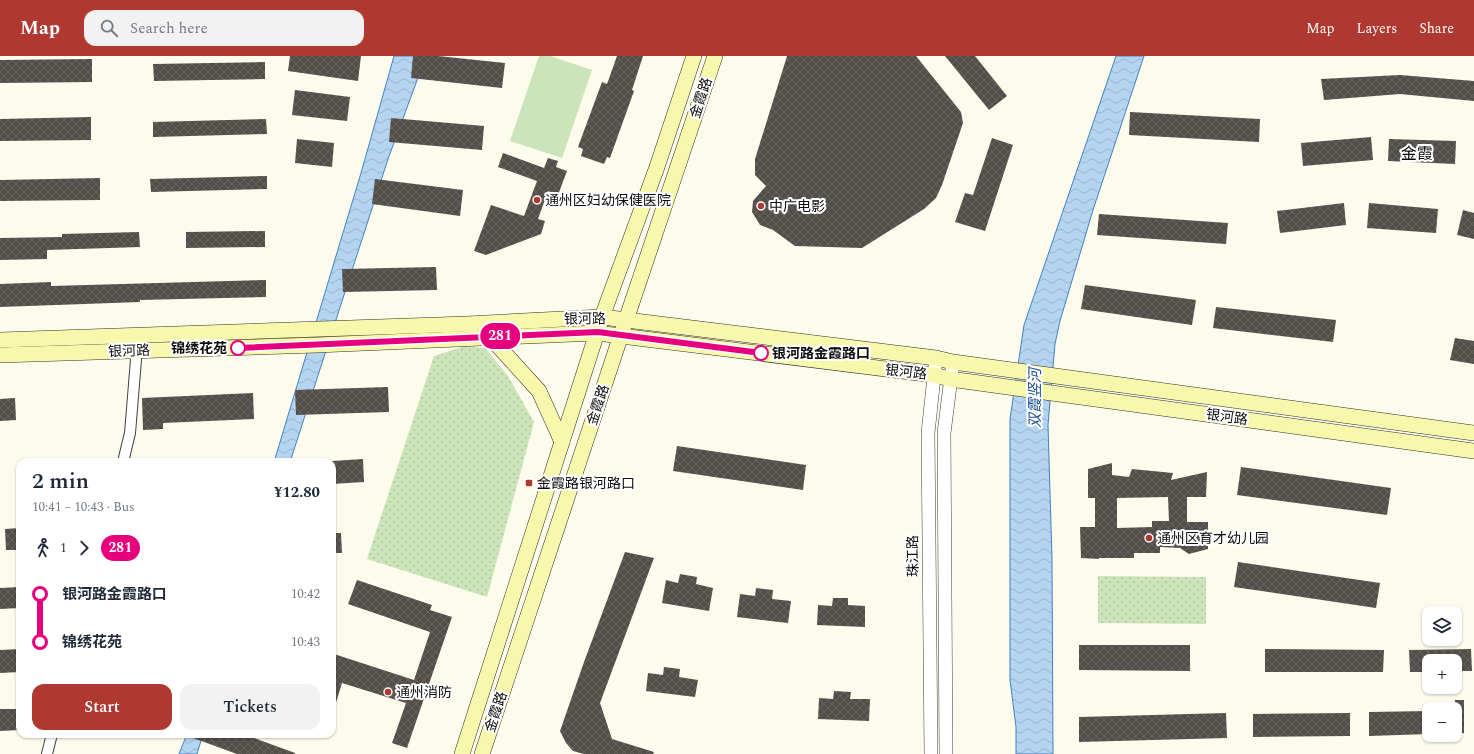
<!DOCTYPE html>
<html lang="en">
<head>
<meta charset="utf-8">
<style>
  body { margin:0; font-family:Spectral,"Noto Sans SC",serif; background:#f2f2f3; color:#1f2937; height:100vh; display:flex; flex-direction:column; font-size:15px; white-space:nowrap }
  * { box-sizing:border-box; margin:0 }
  p { font-size:13px; color:#747a83 }
  .icon { flex:none; width:22px; height:22px; fill:none; stroke:currentColor; stroke-width:2; stroke-linecap:round; stroke-linejoin:round }
  .map { position:relative; flex:1; overflow:hidden }
  .sheet { position:absolute; left:16px; top:402px; width:320px; height:280px; display:flex; flex-direction:column; background:#fff; border-radius:12px; box-shadow:0 1px 3px #0004 }
  .sheet>* { flex:none }
  .badge { padding:0 8px; border-radius:13px; font-size:14px; line-height:26px }
  .tools { position:absolute; left:1422px; top:550px; display:grid; gap:8px }
  .tools a { display:grid; place-items:center; width:40px; height:40px; border-radius:8px; background:#fff; box-shadow:0 1px 3px #0004; font-size:20px }
  .map>.badge { position:absolute; translate:-50% -50%; box-shadow:0 0 0 2px #fff }
  .legs { display:flex; align-items:center; gap:6px; height:44px; padding:0 16px; font-size:13px }
  .legs p { margin-inline-start:auto }
  .summary { display:flex; align-items:center; justify-content:space-between; height:68px; padding:0 16px }
  h1 { font-size:22px; font-weight:600; line-height:30px }
  .button { display:flex; gap:8px; margin-top:auto; padding:8px 16px }
  .button a { flex:1; height:46px; border-radius:12px; background:#af3830; color:#fff; font-size:16px; font-weight:600; line-height:46px; text-align:center }
  .button a+a { background:#f2f2f3; color:#1f2937 }
  ul { padding:0 16px; list-style:none }
  li { display:flex; align-items:center; gap:14px; height:48px; font-size:15px }
  li i { display:grid; place-items:center; width:6px; height:100%; margin:0 5px; background:currentColor }
  li i::after { content:''; width:10px; height:10px; margin:-5px; border:3px solid; border-radius:50%; background:#fff }
  li p { margin-inline-start:auto }
  li:first-child i { background:linear-gradient(#0000 50%,currentColor 0) }
  li:last-child i { background:linear-gradient(currentColor 50%,#0000 0) }
  header { display:flex; align-items:center; gap:24px; box-sizing:border-box; height:56px; padding:0 20px; background:#af3830; color:#fff }
  header strong { font-size:19px }
  nav { display:flex; gap:22px; margin-inline-start:auto; font-size:14px }
  .search { width:280px; height:36px; background:#f2f2f3; display:flex; align-items:center; gap:10px; box-sizing:border-box; padding:0 14px; border-radius:12px; color:#747a83; font-size:15px }
  .map>svg:first-child { display:block }
  .grass { fill:#cbe4b9 }
  .park { fill:url(#park-dots) }
  .water { fill:url(#water-waves); stroke:#4281c1 }
  .building { fill:url(#building-cross-hatch); fill-rule:evenodd }
  .lines { fill:none; stroke-linecap:round; stroke-linejoin:round }
  .minor-casing { stroke:#3f3f3f; stroke-width:12 }
  .tertiary-casing { stroke:#3f3f3f; stroke-width:14 }
  .secondary-casing { stroke:#2e2e2e; stroke-width:16 }
  .minor { stroke:#fff; stroke-width:10 }
  .tertiary { stroke:#fff; stroke-width:13 }
  .secondary { stroke:#f8f8ac; stroke-width:15 }
  .line-1-casing { stroke:#fff; stroke-width:9 }
  .line-1 { stroke:#e6007e; stroke-width:6 }
  .poi-dot { fill:#af3830; stroke:#fff; stroke-width:1.5 }
  .stop-1-dot { fill:#fff; stroke:#e6007e; stroke-width:2 }
  .labels { text-anchor:middle; dominant-baseline:central; stroke-width:4; stroke-linejoin:round; paint-order:stroke }
  .street-label { font-size:14px; fill:#0c0c0c; stroke:#fff }
  .poi-label { font-size:14px; fill:#0c0c0c; stroke:#fff; text-anchor:start }
  .stop-label { font-size:14px; font-weight:bold; fill:#0c0c0c; stroke:#fff; text-anchor:end }
  .water-label { font-size:15px; font-style:italic; fill:#205492; stroke:#fff }
  .quarter-label { font-size:16px; fill:#0c0c0c; stroke:#fff }
</style>
</head>
<body>
<header>
<strong>Map</strong>
<div class="search"><svg class="icon" aria-label="search" viewBox="0 0 24 24"><circle cx="10" cy="10" r="6"/><path d="M15 15l6 6"/></svg>Search here</div>
<nav><a>Map</a><a>Layers</a><a>Share</a></nav>
</header>
<div class="map">
<svg width="1474" height="698" viewBox="0 0 1474 698">
  <defs>
    <pattern id="park-dots" width="8" height="8" patternUnits="userSpaceOnUse"><rect width="8" height="8" fill="#cbe4b9"/><path d="M2 2h.1M6 6h.1" fill="none" stroke="#adc29e" stroke-width="1.8" stroke-linecap="round"/></pattern>
    <pattern id="water-waves" width="16" height="10" patternUnits="userSpaceOnUse"><rect width="16" height="10" fill="#b5d4f0"/><path d="M0 5q4-4 8 0t8 0" fill="none" stroke="#9ab5cd"/></pattern>
    <pattern id="building-cross-hatch" width="8" height="8" patternUnits="userSpaceOnUse"><rect width="8" height="8" fill="#534e49"/><path d="M0 0l8 8M0 8l8-8" fill="none" stroke="#67635f"/></pattern>
  </defs>
  <rect width="100%" height="100%" fill="#fdfcec"/>
  <path class="grass" d="M539,0H550L592,14L562,102L510,85Z"/>
  <g class="park">
    <path d="M465,290L485,292L508,320L534,366L487,541L367,503L434,300Z"/>
    <path d="M1098,520L1206,521V568L1098,567Z"/>
  </g>
  <g class="water">
    <path d="M394,0H426L388,103L290,406H274L361,117Z"/>
    <path d="M1116,0H1144L1093,154L1060,265L1055,288L1048,369L1052,503L1053,698H1016V671L1010,624V363L1024,269Z"/>
    <path d="M187,678H203L197,698H179Z"/>
  </g>
  <g class="building">
    <path d="M290,0H361L358,25L288,15Z"/>
    <path d="M413,0H438L505,7L502,32L411,22Z"/>
    <path d="M617,0H643L632,34L634,35L610,102L607,101L604,108L581,100L583,93L578,91L602,26L607,28Z"/>
    <path d="M787,0H916L961,56L963,67L942,129L936,142L924,153L862,192L795,190L773,174L760,169L752,156L753,145L766,130L755,119V103Z"/>
    <path d="M945,0H975L1007,40L989,54Z"/>
    <path d="M92,3V26L0,27V4Z"/>
    <path d="M265,6V23L154,25L153,8Z"/>
    <path d="M1400,19L1474,25V45L1400,38L1324,44L1321,23Z"/>
    <path d="M295,34L350,41L347,65L292,59Z"/>
    <path d="M1130,56L1260,63L1259,86L1129,79Z"/>
    <path d="M91,61V84L0,85V63Z"/>
    <path d="M391,62L484,70L482,94L389,86Z"/>
    <path d="M266,63L267,78L153,81V66Z"/>
    <path d="M1371,81L1373,104L1303,110L1301,87Z"/>
    <path d="M992,82L1013,89L985,175L955,166L965,137L973,139Z"/>
    <path d="M297,83L334,87L332,111L295,107Z"/>
    <path d="M1389,83L1456,85L1455,108L1388,105Z"/>
    <path d="M503,97L544,112L548,102L558,105L556,111L567,115L558,139L548,135L538,163L545,165L541,178L486,199L474,195L491,149L524,160L537,125L498,111Z"/>
    <path d="M267,120V133L151,136L150,123Z"/>
    <path d="M100,122V144L0,145V124Z"/>
    <path d="M375,123L463,134L460,160L372,148Z"/>
    <path d="M1344,147L1346,169L1280,177L1277,155Z"/>
    <path d="M1369,147L1438,153L1436,177L1367,172Z"/>
    <path d="M1463,154L1474,157V183L1457,179Z"/>
    <path d="M1099,158L1228,167L1226,188L1097,179Z"/>
    <path d="M265,175V191L186,192V176Z"/>
    <path d="M139,176L140,191L47,194V203L0,204V182L62,181V178Z"/>
    <path d="M436,211L437,234L343,236L342,213Z"/>
    <path d="M266,224V241L140,244V246L0,251V228L51,226V230Z"/>
    <path d="M1085,229L1196,244L1192,269L1081,253Z"/>
    <path d="M1216,251L1336,264L1333,286L1213,272Z"/>
    <path d="M1455,282L1474,285V308L1450,304Z"/>
    <path d="M388,331L389,356L296,359L295,334Z"/>
    <path d="M253,337L254,363L163,367V373L143,374L142,342Z"/>
    <path d="M15,342L16,364L0,365V343Z"/>
    <path d="M677,390L806,409L803,434L673,415Z"/>
    <path d="M363,403L364,426L332,428V405Z"/>
    <path d="M1112,407V419L1129,421L1132,413L1173,417L1171,424L1207,416L1206,441H1187V466H1208V493L1189,498L1180,492L1160,491V497H1134V502H1099V503L1081,502L1080,471H1095V442H1088V413ZM1168,441L1169,465H1152V471L1117,472V442Z"/>
    <path d="M1241,411L1391,432L1387,459L1237,439Z"/>
    <path d="M20,472V494H6L5,473Z"/>
    <path d="M332,477H341L342,497H332Z"/>
    <path d="M625,496L654,502L600,647L612,683L654,696L653,698H584L573,695L566,687L560,675L584,606Z"/>
    <path d="M1238,506L1380,527L1376,552L1234,531Z"/>
    <path d="M680,518L697,521L696,528L713,532L709,555L662,547L666,524L678,527Z"/>
    <path d="M357,524L432,549L430,554L452,561L407,692L392,687L406,647L342,627L334,653L332,652V605L334,598L414,624L430,576L348,548Z"/>
    <path d="M20,531V552L0,553V532Z"/>
    <path d="M756,532L773,534L772,543L791,545L788,567L737,561L740,538L755,540Z"/>
    <path d="M833,542H848V549L865,550V571L817,569L818,549L832,550Z"/>
    <path d="M1079,589H1190V615L1079,614Z"/>
    <path d="M20,593V616L0,617V594Z"/>
    <path d="M1265,593L1384,594L1383,616H1265Z"/>
    <path d="M1471,593L1472,615H1455V605H1429V616H1410L1409,594Z"/>
    <path d="M664,611L680,613L679,621L698,624L695,641L646,635L648,617L663,619Z"/>
    <path d="M834,635L851,636L850,643H870L869,665L818,663L819,642L833,643Z"/>
    <path d="M1455,644H1464V677L1455,678Z"/>
    <path d="M0,653H20V674L0,675Z"/>
    <path d="M1429,655V678L1369,680V656Z"/>
    <path d="M1226,657L1227,682L1079,686V661Z"/>
    <path d="M1350,657V680L1253,681V658Z"/>
    <path d="M185,678H243L295,697V698H237L185,679Z"/>
  </g>
  <g class="lines">
    <defs>
      <g id="minor">
        <path d="M123,406L130,377L138,279"/>
        <path d="M47,698L52,678"/>
      </g>
      <g id="tertiary">
        <path d="M931,698L928,377L936,302"/>
        <path d="M946,698L944,377L953,306"/>
      </g>
      <g id="secondary">
        <path d="M490,281L539,335L562,386"/>
        <path d="M0,284L467,268L602,261L936,302L953,306L1474,377"/>
        <path d="M0,299L317,289L597,277L934,319L950,323L1474,395"/>
        <path d="M462,698L602,261L657,111L694,0"/>
        <path d="M482,698L621,279L715,0"/>
      </g>
    </defs>
    <use href="#minor" class="minor-casing"/>
    <use href="#tertiary" class="tertiary-casing"/>
    <use href="#secondary" class="secondary-casing"/>
    <use href="#minor" class="minor"/>
    <use href="#tertiary" class="tertiary"/>
    <use href="#secondary" class="secondary"/>
  </g>
  <g class="lines">
    <defs>
      <path id="line-1" d="M238,292L598,276L761,297"/>
    </defs>
    <use href="#line-1" class="line-1-casing"/>
    <use href="#line-1" class="line-1"/>
  </g>
  <g class="poi-dot">
    <circle cx="537" cy="144" r="4"/>
    <circle cx="761" cy="150" r="4"/>
    <rect x="525" y="423" width="8" height="8" rx="2"/>
    <circle cx="1149" cy="482" r="4"/>
    <circle cx="388" cy="636" r="4"/>
  </g>
  <g class="stop-1-dot">
    <circle cx="238" cy="292" r="7"/>
    <circle cx="761" cy="297" r="7"/>
  </g>
  <g class="labels">
    <g class="street-label">
      <text transform="translate(701 42) rotate(-72)">金霞路</text>
      <text transform="translate(585 263) rotate(-1)">银河路</text>
      <text transform="translate(129 295) rotate(-2)">银河路</text>
      <text transform="translate(906 316) rotate(7)">银河路</text>
      <text transform="translate(598 349) rotate(-72)">金霞路</text>
      <text transform="translate(1227 361) rotate(8)">银河路</text>
      <text transform="translate(913 500) rotate(-91)">珠江路</text>
      <text transform="translate(496 656) rotate(-72)">金霞路</text>
    </g>
    <g class="poi-label">
      <text x="545" y="144">通州区妇幼保健医院</text>
      <text x="769" y="150">中广电影</text>
      <text x="537" y="427">金霞路银河路口</text>
      <text x="1157" y="482">通州区育才幼儿园</text>
      <text x="396" y="636">通州消防</text>
    </g>
    <g class="stop-label">
      <text x="227" y="292">锦绣花苑</text>
      <text x="772" y="297" text-anchor="start">银河路金霞路口</text>
    </g>
    <g class="water-label">
      <text transform="translate(1035 342) rotate(-90)">双霞竖河</text>
    </g>
    <g class="quarter-label">
      <text x="1417" y="98">金霞</text>
    </g>
  </g>
</svg>
<div class="tools">
<a><svg class="icon" aria-label="layers" viewBox="0 0 24 24"><path d="M12 4l9 5-9 5-9-5zM3 14l9 5 9-5"/></svg></a>
<a>+</a>
<a>−</a>
</div>
<b class="badge" style="left:500px;top:280px;background:#e6007e;color:#fff">281</b>
<section class="sheet">
<div class="summary"><div><h1>2 min</h1><p>10:41 – 10:43 · Bus</p></div><b>¥12.80</b></div>
<div class="legs"><svg class="icon" aria-label="walk" viewBox="0 0 24 24"><circle cx="13" cy="4" r="2"/><path d="M13 8l-2 6 4 7M11 14l-3 7M7 12l3-4h3l4 4"/></svg>1<svg class="icon" aria-label="forward" viewBox="0 0 24 24"><path d="M9 5l7 7-7 7"/></svg><b class="badge" style="background:#e6007e;color:#fff">281</b></div>
<ul>
<li><i style="color:#e6007e"></i><b>银河路金霞路口</b><p>10:42</p></li>
<li><i style="color:#e6007e"></i><b>锦绣花苑</b><p>10:43</p></li>
</ul>
<div class="button"><a>Start</a><a>Tickets</a></div>
</section>
</div>
</body>
</html>
